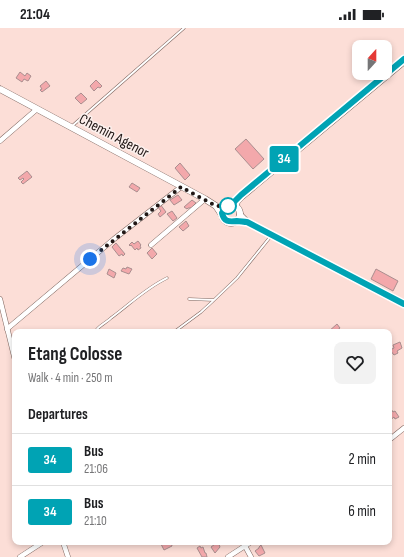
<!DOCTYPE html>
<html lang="en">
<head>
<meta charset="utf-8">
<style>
  body { margin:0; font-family:"Sofia Sans Condensed",sans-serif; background:#f2f2f2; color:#202124; height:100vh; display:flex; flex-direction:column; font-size:15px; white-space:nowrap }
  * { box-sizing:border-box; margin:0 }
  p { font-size:13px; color:#757577 }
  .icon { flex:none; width:22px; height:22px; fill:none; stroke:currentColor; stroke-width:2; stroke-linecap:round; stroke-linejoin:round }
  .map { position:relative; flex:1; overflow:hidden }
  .details { position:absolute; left:12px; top:301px; width:380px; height:216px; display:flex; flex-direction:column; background:#fff; border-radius:8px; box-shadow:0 2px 6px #0003 }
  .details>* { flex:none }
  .badge { padding:0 8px; border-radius:3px; font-size:14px; line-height:26px }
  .needle { width:26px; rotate:21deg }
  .controls { position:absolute; left:352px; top:12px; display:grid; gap:8px }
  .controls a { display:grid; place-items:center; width:40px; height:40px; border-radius:8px; background:#fff; box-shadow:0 2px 6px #0003; font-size:20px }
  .you { position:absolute; width:20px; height:20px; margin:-10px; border:3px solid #fff; border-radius:50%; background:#1a73e8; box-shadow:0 0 0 6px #1a73e833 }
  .map>.badge { position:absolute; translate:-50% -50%; box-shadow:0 0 0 2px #fff }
  h2 { padding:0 16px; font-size:15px; line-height:36px }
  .round { display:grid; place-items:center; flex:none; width:42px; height:42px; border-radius:8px; background:#f2f2f2 }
  .head { display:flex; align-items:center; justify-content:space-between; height:68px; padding:0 16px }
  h1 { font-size:19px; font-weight:700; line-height:30px }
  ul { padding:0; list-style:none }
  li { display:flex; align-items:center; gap:12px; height:52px; padding:0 16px; border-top:1px solid #e0e0e0 }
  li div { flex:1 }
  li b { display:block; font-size:15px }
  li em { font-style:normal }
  li .badge { min-width:44px; font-weight:700; text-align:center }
  .status { display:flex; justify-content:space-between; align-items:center; height:28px; padding:0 20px; background:#fff; direction:ltr }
  .status svg { height:11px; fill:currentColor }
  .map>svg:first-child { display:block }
  .building { fill:#f3a8ab; stroke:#aa8e8f }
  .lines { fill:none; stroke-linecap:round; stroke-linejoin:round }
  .lane-casing { stroke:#7e655e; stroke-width:3 }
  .street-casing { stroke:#7e655e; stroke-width:5.5 }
  .secondary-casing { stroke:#7e655e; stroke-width:7 }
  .lane { stroke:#fff; stroke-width:2 }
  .street { stroke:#fff; stroke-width:4.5 }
  .secondary { stroke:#fff; stroke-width:6 }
  .line-casing { stroke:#fff; stroke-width:9 }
  .line { stroke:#00a3b4; stroke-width:6 }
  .walk { stroke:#211715; stroke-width:4; stroke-dasharray:0 7.2 }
  .stop-dot { fill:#fff; stroke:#00a3b4; stroke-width:2 }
  .labels { text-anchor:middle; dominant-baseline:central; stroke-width:3; stroke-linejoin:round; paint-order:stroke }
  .street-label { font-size:15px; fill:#211715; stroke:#fcf0ed }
</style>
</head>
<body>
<div class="status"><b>21:04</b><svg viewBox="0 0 49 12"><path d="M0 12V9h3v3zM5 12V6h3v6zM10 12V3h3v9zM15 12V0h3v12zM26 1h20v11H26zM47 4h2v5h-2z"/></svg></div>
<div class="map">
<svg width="404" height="529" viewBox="0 0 404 529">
  <rect width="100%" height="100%" fill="#fcded7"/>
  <g class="building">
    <path d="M20,44L25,48L27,45L31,48L28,53L24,51L22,54L16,50Z"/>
    <path d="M96,52L102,58L100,60L98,59L94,63L90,58Z"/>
    <path d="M46,53L50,58L42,64L40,62L42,61L40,58Z"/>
    <path d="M81,65L87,71L81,76L75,70Z"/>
    <path d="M246,111L264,131L253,141L235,121Z"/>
    <path d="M180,135L190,147L185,152L175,140Z"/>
    <path d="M27,143L32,149L23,156L21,154L24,151L23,150L20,152L18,150Z"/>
    <path d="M132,155L140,160L137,164L129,159Z"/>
    <path d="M178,167L182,172L174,177L170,172Z"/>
    <path d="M192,172L196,175L191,180H188L187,181L184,179Z"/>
    <path d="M160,176L166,184L160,189L158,186L161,183L157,178Z"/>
    <path d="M172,183L177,190L173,193L167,186Z"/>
    <path d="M186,193L189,198L183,203L179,199Z"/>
    <path d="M138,213L141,217L140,218L141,220L138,222L137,220L135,222L131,217L130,218L129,217L132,214L134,216Z"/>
    <path d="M116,215L125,226L123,228L122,226L119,228L112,219Z"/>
    <path d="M152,220L157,226L152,231L147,225Z"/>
    <path d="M127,239L132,241L129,246L121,243L123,240L126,241Z"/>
    <path d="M109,241L116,245L114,250L107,246Z"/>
    <path d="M376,241L398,253L393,263L371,251Z"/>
    <path d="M337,296L340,300L335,304H328Z"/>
    <path d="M400,314L402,320L397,323L398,325L394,327L390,322L394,320L393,317Z"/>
    <path d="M391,381L393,384L395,383L399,389L395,391L394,389L389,393V384Z"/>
    <path d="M166,514H171L172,518L164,522L161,516Z"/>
    <path d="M218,514L220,519L215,525L211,519Z"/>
    <path d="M261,517L265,525L259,528L255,523L259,520V519Z"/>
    <path d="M200,518L201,520L203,519L205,525H206L207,529H202L197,520Z"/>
  </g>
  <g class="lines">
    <defs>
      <g id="lane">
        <path d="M71,99L184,0"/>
        <path d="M231,177L241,167L404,31"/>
        <path d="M237,180L239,174L243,170L404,36"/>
        <path d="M189,271L214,272L237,250L271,208"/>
        <path d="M95,304C98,298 106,295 111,290C130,276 146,260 167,250"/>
        <path d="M174,304L201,284L213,273"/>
      </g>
      <g id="street">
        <path d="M0,113L37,81"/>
        <path d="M151,217L205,171"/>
        <path d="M0,271L15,332"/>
        <path d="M7,301L114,211L181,159"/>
        <path d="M389,412L404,400"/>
        <path d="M63,514L68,529"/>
        <path d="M245,518L251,529"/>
        <path d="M20,529L43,514"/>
        <path d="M228,529L251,514"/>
      </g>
      <g id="secondary">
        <path d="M0,61L205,171L216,178L222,187"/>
        <circle cx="231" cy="186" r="9"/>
        <path d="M240,187L247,194L404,276"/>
      </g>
    </defs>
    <use href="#lane" class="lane-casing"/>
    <use href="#street" class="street-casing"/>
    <use href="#secondary" class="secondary-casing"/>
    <use href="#lane" class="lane"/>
    <use href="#street" class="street"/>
    <use href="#secondary" class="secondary"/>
  </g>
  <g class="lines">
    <defs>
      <path id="line" d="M404,31L241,167L231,177L226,178L222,185C224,194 229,194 237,193C240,193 244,194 247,194L404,276"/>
    </defs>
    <use href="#line" class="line-casing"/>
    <use href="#line" class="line"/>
    <path class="walk" d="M90,231L181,159L216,178H228"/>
  </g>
  <circle class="stop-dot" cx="228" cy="178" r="8"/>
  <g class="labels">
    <g class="street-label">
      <text transform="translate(114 108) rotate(28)">Chemin Agenor</text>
    </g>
  </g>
</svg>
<div class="controls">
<a><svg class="needle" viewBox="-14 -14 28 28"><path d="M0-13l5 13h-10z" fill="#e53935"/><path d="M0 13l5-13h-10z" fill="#757577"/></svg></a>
</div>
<div class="you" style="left:90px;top:231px"></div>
<b class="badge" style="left:284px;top:131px;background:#00a3b4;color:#fff">34</b>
<section class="details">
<div class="head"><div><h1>Etang Colosse</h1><p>Walk · 4 min · 250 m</p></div><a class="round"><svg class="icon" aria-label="heart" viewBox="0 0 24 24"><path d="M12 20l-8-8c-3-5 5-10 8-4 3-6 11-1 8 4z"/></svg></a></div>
<h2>Departures</h2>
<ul>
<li><span class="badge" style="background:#00a3b4;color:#fff">34</span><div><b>Bus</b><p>21:06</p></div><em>2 min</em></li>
<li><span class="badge" style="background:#00a3b4;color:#fff">34</span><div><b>Bus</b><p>21:10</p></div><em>6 min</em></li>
</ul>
</section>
</div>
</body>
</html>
